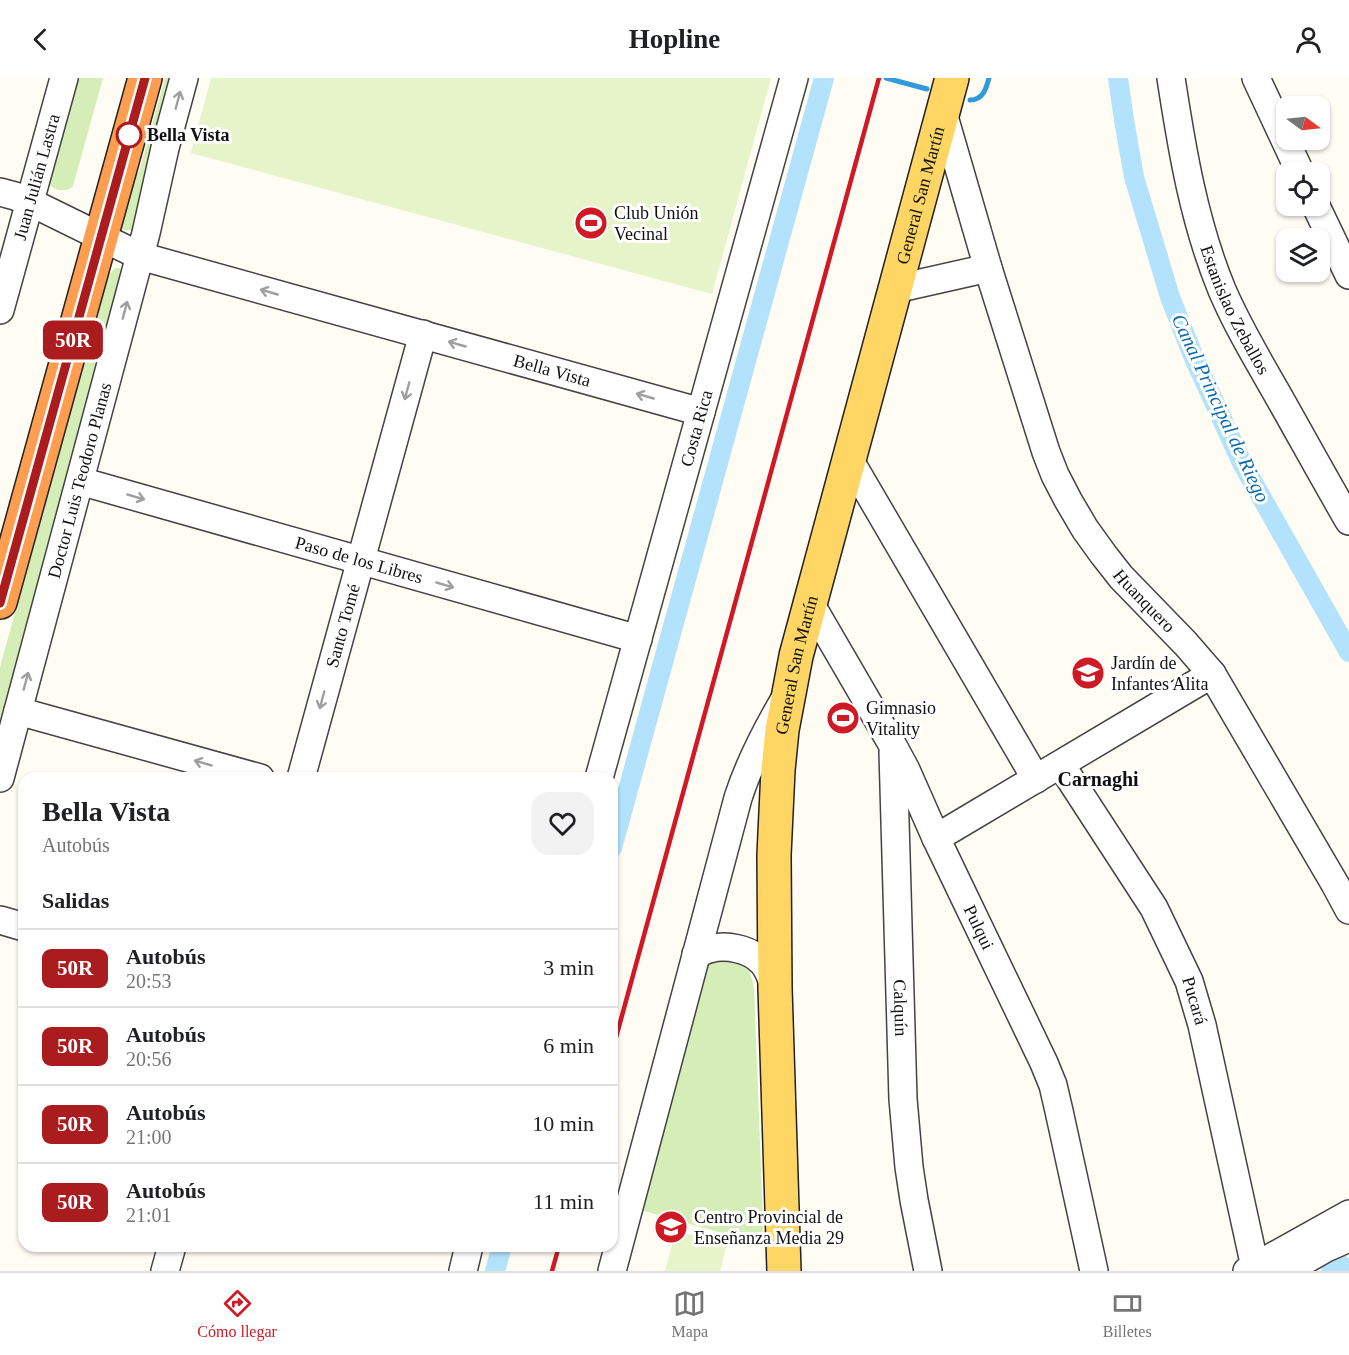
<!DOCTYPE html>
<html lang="es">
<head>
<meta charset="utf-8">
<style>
  body { margin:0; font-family:Georgia,serif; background:#f2f2f2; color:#202124; height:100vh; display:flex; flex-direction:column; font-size:22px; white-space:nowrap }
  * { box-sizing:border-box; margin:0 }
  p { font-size:20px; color:#757577 }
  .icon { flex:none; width:33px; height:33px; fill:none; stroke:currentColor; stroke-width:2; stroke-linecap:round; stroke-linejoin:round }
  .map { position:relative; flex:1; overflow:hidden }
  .drawer { position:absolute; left:18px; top:694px; width:600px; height:480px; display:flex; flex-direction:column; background:#fff; border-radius:18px; box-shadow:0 2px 4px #0004 }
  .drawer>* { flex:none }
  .badge { padding:0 12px; border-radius:9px; font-size:21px; line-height:39px }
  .needle { width:39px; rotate:105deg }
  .fabs { position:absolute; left:1276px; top:18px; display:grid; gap:12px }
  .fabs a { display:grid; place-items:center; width:54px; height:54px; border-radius:12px; background:#fff; box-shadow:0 2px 4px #0004; font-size:30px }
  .map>.badge { position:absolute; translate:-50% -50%; box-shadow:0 0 0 3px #fff }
  h2 { padding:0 24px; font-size:22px; line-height:54px }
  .round { display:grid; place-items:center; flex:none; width:63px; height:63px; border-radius:18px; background:#f2f2f2 }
  .headline { display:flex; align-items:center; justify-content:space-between; height:102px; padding:0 24px }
  h1 { font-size:28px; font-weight:700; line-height:45px }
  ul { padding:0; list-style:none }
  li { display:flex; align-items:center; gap:18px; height:78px; padding:0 24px; border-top:2px solid #e0e0e0 }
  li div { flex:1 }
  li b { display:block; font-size:22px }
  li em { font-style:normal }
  li .badge { min-width:66px; font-weight:700; text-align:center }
  header { display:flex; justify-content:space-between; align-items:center; height:78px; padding:0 24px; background:#fff; font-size:27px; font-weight:700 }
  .tab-bar { display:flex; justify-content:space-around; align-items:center; height:84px; border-top:2px solid #e0e0e0; background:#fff; font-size:16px; color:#757577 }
  .tab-bar a { display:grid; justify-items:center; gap:3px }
  .tab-bar .current { color:#cf1925 }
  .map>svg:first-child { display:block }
  .green { fill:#d5eeb7 }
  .pitch { fill:#e7f4ca }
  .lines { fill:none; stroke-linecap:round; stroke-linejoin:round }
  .stream { stroke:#319ada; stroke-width:5 }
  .canal { stroke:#b2e2fc; stroke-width:20 }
  .minor-casing { stroke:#434343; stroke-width:30 }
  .major-casing { stroke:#212121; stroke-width:36 }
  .highway-casing { stroke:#212121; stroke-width:36 }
  .minor { stroke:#fff; stroke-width:27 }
  .major { stroke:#ffd663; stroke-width:33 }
  .highway { stroke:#ff9d51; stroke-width:33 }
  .rail { stroke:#cf1925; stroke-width:4.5 }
  .oneway { stroke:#9f9f9f }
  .line-casing { stroke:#fff; stroke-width:14 }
  .line { stroke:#ab1c1f; stroke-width:9 }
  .stop-dot { fill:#fff; stroke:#ab1c1f; stroke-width:3 }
  .labels { text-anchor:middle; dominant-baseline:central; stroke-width:6; stroke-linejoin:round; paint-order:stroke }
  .stop-label { font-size:18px; font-weight:bold; fill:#101010; stroke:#fff; text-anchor:start }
  .street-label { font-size:18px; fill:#101010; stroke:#fff }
  .poi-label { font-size:18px; fill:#101010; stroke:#fff; text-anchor:start }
  .water-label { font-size:20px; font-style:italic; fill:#0b6baf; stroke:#fff }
  .neighbourhood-label { font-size:20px; font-weight:bold; fill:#101010; stroke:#fff }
</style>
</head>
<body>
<header><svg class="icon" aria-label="back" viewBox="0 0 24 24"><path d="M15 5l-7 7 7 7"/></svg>Hopline<svg class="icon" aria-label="person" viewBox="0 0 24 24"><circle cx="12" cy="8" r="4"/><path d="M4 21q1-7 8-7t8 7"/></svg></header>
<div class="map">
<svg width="1349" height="1193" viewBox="0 0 1349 1193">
  <rect width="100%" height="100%" fill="#fffcf3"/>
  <g class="green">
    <path d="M76,0H103L73,108C67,115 55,113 49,106Z"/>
    <path d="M165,0H178L135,149C130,153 126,153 120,150L127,101L139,94Z"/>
    <path d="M115,190H118L125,193L0,664V589L109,196Z"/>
    <path d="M724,880C745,885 751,889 754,911L764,1167L637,1131L704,892C709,885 715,882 724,880Z"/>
  </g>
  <g class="pitch">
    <path d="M211,0H771L712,216L191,75Z"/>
    <path d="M676,1153L727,1166L720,1193H665Z"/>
  </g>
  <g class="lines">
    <g class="stream">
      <path d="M886,0L927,11"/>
      <path d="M970,22C983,22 986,11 989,0"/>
    </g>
    <g class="canal">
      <path d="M1118,0L1124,42L1134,99L1170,219L1194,280L1242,385L1349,574"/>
      <path d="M612,770L824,0"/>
      <path d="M495,1193L502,1168"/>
      <path d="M1331,1193L1341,1187"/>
    </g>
    <defs>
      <g id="minor">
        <path id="s1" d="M1171,0C1182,72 1194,144 1222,212C1237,247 1256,279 1275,312C1300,356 1324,400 1349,443"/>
        <path d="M1256,0L1300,94"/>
        <path id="s2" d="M943,35L988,190L1046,374L1055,397L1068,422L1085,451L1103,476L1121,499L1186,566L1212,596L1335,806L1349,832"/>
        <path id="s3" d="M0,114L15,118L30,124L140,178L701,334"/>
        <path d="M1316,128L1349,197"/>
        <path d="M895,211L988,190"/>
        <path id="s4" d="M0,232L64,0"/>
        <path d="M849,381L1036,701"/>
        <path id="s5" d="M80,403L638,561"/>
        <path id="s6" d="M810,525L892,666L906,692L936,760L1044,985L1053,1007L1059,1033L1094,1193"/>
        <path d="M18,633L260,700"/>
        <path id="s7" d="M893,674L903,1021L909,1089L914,1122L928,1193"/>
        <path id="s8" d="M1061,687L1154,830L1189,903L1202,947L1255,1189"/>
        <path id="s9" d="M0,700L146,155L165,70L184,0"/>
        <path id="s10" d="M301,700L423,256"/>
        <path id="s11" d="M599,700L794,0"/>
        <path d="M936,760L1212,596"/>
        <path d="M0,842L24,849"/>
        <path d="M696,876C700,875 705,872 709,871C726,866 750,871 762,884C769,891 771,901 775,910"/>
        <path d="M165,1193L172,1168"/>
        <path d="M463,1193L469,1168"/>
        <path d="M612,1193L738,720C749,686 765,655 783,624"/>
        <path d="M1247,1193L1349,1136"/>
        <path d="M1286,1193L1326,1170L1349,1160"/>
      </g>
      <g id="major">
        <path id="s12" d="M784,1193L775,910L774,777L778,692L782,652L796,578L952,0"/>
      </g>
      <path id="highway" d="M0,524L145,0"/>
    </defs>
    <use href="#minor" class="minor-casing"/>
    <use href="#major" class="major-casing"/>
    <use href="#highway" class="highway-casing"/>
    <use href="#minor" class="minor"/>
    <use href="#major" class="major"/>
    <use href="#highway" class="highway"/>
    <g class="rail">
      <path d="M612,974L879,0"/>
      <path d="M552,1193L559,1168"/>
    </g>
  </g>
  <defs><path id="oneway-shaft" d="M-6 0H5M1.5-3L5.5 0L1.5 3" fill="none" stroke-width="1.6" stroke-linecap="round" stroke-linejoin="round" transform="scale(1.5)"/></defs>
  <g class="oneway">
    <use href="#oneway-shaft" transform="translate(178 22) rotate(-75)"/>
    <use href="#oneway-shaft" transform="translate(269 214) rotate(-164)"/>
    <use href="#oneway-shaft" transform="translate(125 232) rotate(-75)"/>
    <use href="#oneway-shaft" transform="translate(457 266) rotate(-164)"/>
    <use href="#oneway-shaft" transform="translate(407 313) rotate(105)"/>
    <use href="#oneway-shaft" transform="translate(645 318) rotate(-164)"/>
    <use href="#oneway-shaft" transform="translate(136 419) rotate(16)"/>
    <use href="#oneway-shaft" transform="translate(445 507) rotate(16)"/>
    <use href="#oneway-shaft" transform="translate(26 603) rotate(-75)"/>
    <use href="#oneway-shaft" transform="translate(322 622) rotate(105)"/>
    <use href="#oneway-shaft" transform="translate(203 685) rotate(-164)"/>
  </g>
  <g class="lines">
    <defs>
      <path id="line" d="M0,525L145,0"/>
    </defs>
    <use href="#line" class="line-casing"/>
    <use href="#line" class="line"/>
  </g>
  <defs>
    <symbol id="stadium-disc" viewBox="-11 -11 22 22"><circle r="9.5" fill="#cf1925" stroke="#fff"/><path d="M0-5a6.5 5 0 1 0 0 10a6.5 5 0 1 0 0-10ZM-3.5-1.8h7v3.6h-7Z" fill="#fff"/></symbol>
    <symbol id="school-disc" viewBox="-11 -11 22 22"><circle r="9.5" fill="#cf1925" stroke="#fff"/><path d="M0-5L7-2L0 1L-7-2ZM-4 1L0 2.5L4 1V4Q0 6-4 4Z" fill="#fff"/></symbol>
  </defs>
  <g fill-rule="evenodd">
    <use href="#stadium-disc" x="572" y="126" width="38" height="38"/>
    <use href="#school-disc" x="1069" y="576" width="38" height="38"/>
    <use href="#stadium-disc" x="824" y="621" width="38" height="38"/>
    <use href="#school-disc" x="652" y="1130" width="38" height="38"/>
  </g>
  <circle class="stop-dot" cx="129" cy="57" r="12"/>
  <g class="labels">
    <g class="stop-label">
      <text x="147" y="57">Bella Vista</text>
    </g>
    <g class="street-label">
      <text stroke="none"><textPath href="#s4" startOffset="138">Juan Julián Lastra</textPath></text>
      <text stroke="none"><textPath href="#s12" startOffset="1094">General San Martín</textPath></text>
      <text stroke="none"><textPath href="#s1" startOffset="242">Estanislao Zeballos</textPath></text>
      <text stroke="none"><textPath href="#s3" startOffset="582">Bella Vista</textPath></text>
      <text stroke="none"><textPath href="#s11" startOffset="363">Costa Rica</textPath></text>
      <text stroke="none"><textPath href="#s9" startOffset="308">Doctor Luis Teodoro Planas</textPath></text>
      <text stroke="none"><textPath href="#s5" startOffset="290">Paso de los Libres</textPath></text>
      <text stroke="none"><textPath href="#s2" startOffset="534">Huanquero</textPath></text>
      <text stroke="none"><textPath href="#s10" startOffset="158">Santo Tomé</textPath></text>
      <text stroke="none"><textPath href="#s12" startOffset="608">General San Martín</textPath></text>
      <text stroke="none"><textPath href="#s6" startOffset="366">Pulqui</textPath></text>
      <text stroke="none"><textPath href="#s8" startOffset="272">Pucará</textPath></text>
      <text stroke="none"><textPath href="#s7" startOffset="256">Calquín</textPath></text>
    </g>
    <g class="poi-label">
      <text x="614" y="135">Club Unión<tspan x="614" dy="21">Vecinal</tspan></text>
      <text x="1111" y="585">Jardín de<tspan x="1111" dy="21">Infantes Alita</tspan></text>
      <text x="866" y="630">Gimnasio<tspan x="866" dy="21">Vitality</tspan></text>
      <text x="694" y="1139">Centro Provincial de<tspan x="694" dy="21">Enseñanza Media 29</tspan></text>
    </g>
    <g class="water-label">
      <text transform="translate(1221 330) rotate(65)">Canal Principal de Riego</text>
    </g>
    <g class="neighbourhood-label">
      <text x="1098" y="701">Carnaghi</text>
    </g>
  </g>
</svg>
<div class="fabs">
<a><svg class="needle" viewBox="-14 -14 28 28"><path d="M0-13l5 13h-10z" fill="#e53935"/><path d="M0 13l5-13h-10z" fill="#757577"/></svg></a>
<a><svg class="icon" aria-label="locate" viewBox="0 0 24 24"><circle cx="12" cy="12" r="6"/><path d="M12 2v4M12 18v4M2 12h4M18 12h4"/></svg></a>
<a><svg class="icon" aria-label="layers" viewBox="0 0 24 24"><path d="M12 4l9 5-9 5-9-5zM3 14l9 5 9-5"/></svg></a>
</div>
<b class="badge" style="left:73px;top:262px;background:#ab1c1f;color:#fff">50R</b>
<section class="drawer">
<div class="headline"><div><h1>Bella Vista</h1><p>Autobús</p></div><a class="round"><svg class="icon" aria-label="heart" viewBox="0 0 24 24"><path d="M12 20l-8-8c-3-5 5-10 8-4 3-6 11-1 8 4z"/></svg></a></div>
<h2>Salidas</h2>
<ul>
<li><span class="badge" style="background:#ab1c1f;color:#fff">50R</span><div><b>Autobús</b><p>20:53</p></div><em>3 min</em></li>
<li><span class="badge" style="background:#ab1c1f;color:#fff">50R</span><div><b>Autobús</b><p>20:56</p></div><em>6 min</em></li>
<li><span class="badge" style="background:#ab1c1f;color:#fff">50R</span><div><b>Autobús</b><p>21:00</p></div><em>10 min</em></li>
<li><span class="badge" style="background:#ab1c1f;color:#fff">50R</span><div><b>Autobús</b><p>21:01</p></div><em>11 min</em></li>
</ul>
</section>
</div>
<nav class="tab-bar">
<a class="current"><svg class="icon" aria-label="directions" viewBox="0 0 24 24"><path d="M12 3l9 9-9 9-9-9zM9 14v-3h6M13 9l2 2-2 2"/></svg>Cómo llegar</a>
<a><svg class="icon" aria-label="map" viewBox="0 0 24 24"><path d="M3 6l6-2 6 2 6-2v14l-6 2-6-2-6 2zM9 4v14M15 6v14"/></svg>Mapa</a>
<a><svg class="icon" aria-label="tickets" viewBox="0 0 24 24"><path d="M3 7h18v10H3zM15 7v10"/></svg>Billetes</a>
</nav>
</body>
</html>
